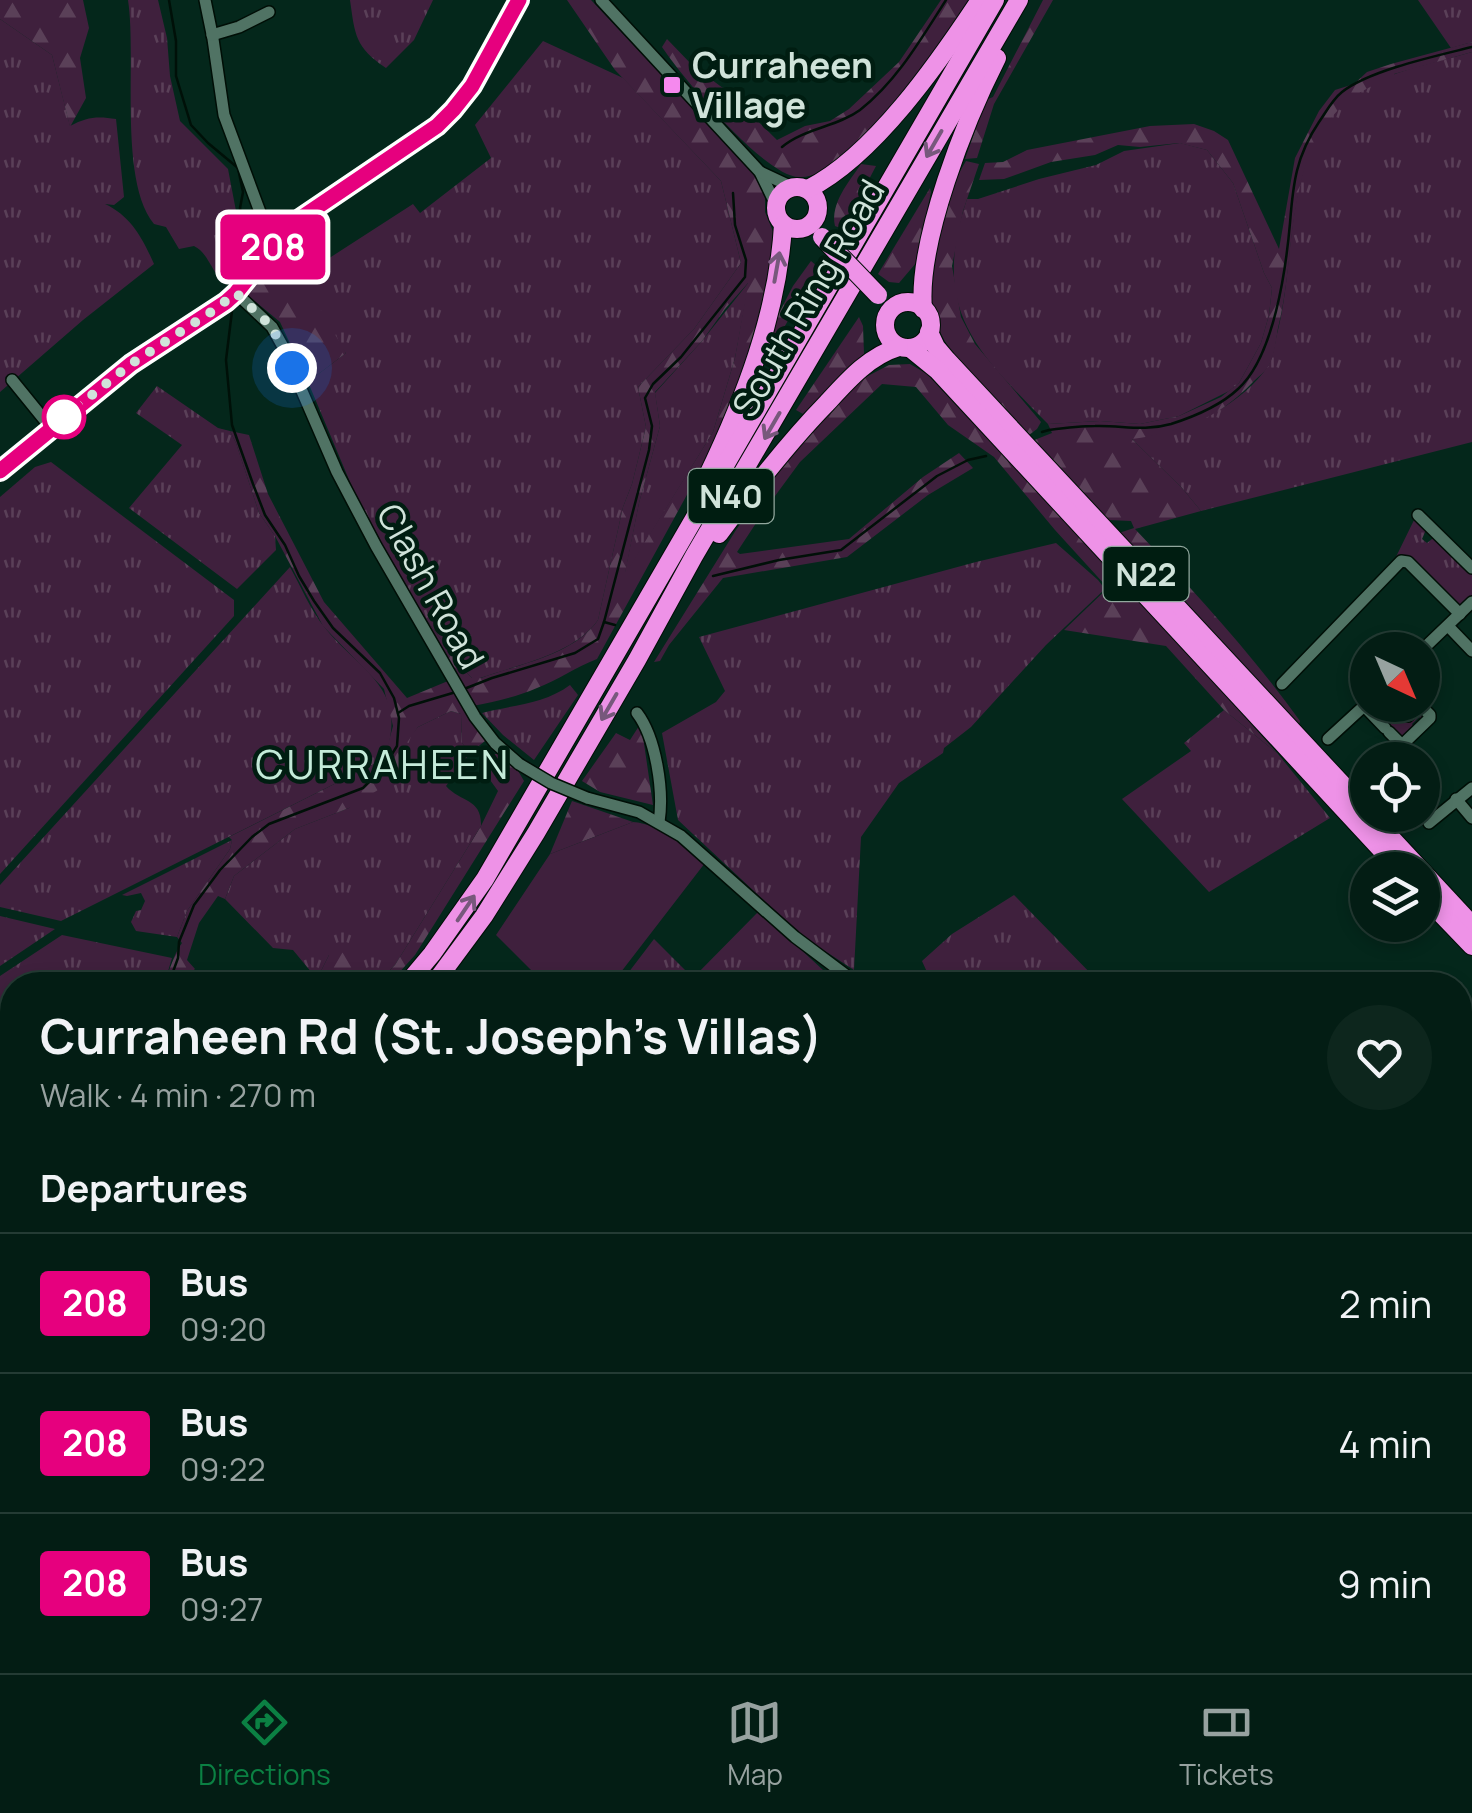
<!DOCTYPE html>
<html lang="en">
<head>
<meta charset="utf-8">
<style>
  body { margin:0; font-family:Manrope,sans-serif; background:#0d261d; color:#f1f3f6; height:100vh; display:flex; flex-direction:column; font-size:38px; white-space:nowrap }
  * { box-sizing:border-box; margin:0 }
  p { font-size:32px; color:#97a2a0 }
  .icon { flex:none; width:55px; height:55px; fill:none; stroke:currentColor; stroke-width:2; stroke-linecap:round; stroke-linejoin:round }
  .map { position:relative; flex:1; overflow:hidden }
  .details { position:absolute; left:0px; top:972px; width:1472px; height:702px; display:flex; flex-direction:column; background:#031d14; border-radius:40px 40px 0 0; box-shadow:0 5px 15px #0003,0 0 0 2px #243b34 }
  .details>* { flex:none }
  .badge { padding:0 20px; border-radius:8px; font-size:35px; line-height:65px }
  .needle { width:65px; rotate:136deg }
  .tools { position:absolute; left:1350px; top:632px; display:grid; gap:20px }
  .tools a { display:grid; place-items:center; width:90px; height:90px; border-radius:50%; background:#031d14; box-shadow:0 5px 15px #0003,0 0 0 2px #243b34; font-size:50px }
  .you { position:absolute; width:50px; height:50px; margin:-25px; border:8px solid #fff; border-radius:50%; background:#1a73e8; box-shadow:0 0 0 15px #1a73e833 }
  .map>.badge { position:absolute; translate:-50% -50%; box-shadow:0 0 0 5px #fff }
  h2 { padding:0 40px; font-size:38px; line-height:90px }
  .round { display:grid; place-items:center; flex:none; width:105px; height:105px; border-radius:52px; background:#0d261d }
  .overview { display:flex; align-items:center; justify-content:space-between; height:170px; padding:0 40px }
  h1 { font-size:48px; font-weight:700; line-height:75px }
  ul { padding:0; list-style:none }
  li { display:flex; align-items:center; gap:30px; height:140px; padding:0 40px; border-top:2px solid #243b34 }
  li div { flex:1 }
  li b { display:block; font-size:38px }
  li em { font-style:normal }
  li .badge { min-width:110px; font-weight:700; text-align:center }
  .tab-bar { display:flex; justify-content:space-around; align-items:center; height:140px; border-top:2px solid #243b34; background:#031d14; font-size:28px; color:#97a2a0 }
  .tab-bar a { display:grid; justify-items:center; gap:5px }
  .tab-bar .current { color:#0b8043 }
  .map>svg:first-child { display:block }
  .grass { fill:url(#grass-tufts) }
  .forest { fill:url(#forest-firs); fill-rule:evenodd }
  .garden { fill:#3f203d }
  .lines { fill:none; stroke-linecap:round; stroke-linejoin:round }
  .stream { stroke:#001008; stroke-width:2.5 }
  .minor-casing { stroke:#000e06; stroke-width:14 }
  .highway-casing { stroke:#000e06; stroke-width:20 }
  .minor { stroke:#507364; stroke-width:11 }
  .highway { stroke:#ee92e7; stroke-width:18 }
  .minor-bridge-casing { stroke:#000e06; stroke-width:14; stroke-linecap:butt }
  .highway-bridge-casing { stroke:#000e06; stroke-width:20; stroke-linecap:butt }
  .minor-bridge { stroke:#507364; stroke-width:11 }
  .highway-bridge { stroke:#ee92e7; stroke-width:18 }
  .oneway { stroke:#77587c }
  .line-casing { stroke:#fff; stroke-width:22 }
  .line { stroke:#e6007e; stroke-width:15 }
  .walk { stroke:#d0e3da; stroke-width:10; stroke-dasharray:0 18 }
  .poi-dot { fill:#f589ee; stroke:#001d11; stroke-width:4 }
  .stop-dot { fill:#fff; stroke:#e6007e; stroke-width:5 }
  .labels { text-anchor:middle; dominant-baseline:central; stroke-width:9; stroke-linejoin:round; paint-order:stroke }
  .shield { fill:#001d11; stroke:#92a89e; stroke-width:2.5 }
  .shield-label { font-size:32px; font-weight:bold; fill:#d0e3da }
  .poi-label { font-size:35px; font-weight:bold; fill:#d0e3da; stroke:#001d11; text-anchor:start }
  .street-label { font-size:35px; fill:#d0e3da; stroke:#001d11 }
  .quarter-label { font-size:40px; letter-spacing:2.5px; fill:#c4ebd9; stroke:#001d11 }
</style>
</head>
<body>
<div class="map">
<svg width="1472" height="1673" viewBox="0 0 1472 1673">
  <defs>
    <pattern id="grass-tufts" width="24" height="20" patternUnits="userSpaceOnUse" patternTransform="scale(2.5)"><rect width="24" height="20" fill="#3f203d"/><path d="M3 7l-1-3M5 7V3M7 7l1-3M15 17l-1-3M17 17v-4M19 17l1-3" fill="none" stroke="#5a4058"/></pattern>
    <pattern id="forest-firs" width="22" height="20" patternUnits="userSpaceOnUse" patternTransform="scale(2.5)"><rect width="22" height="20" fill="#3f203d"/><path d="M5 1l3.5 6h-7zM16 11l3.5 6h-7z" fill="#5a4058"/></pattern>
  </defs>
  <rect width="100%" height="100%" fill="#04271b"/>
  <g class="grass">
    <path d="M128,0H158L167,38L170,76L180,121L228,169L236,211L235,222L253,254L226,284C211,273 209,253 194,246L179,249L166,227L154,224C118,180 137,58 128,0Z"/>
    <path d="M350,0H433L414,40L386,68C355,47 355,35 350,0Z"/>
    <path d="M1418,0H1472V42L1451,48Z"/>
    <path d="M0,19L52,55L70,126C87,117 97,116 116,119L124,197L114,205L105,204C131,216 143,239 154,264L83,320L0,392Z"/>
    <path d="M543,41L623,78L721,181L741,263L694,329L638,387L646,427L632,484L623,507L598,620C573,655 519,664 480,678H472L463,669L417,607L363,513L308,382L346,353L276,267L295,243L317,266L413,204L420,213L491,158L475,125Z"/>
    <path d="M1472,52V442L1201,511L1182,488L1131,438C1163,435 1189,427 1217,411C1236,401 1256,384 1268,366C1274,357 1275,341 1278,330C1296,258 1284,153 1345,101C1378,73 1431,64 1472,52Z"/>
    <path d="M1180,143L1207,150L1233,183L1264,273L1272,288L1269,315L1261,343L1239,383L1229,391L1179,416L1140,424L1100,421L1048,424C975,350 930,309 967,199H978L1039,179L1096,165L1124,151Z"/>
    <path d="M749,282L735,358L713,432L624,577L639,503L660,426L655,393L702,341Z"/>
    <path d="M157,386L218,428L230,431L236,443L259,513L275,536L276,550L237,589L129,508L182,445L136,413Z"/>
    <path d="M51,462L234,600V616L0,874V497L35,467Z"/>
    <path d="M1415,518L1426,530L1422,539L1427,543L1432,539H1437L1472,573V595L1461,605L1458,604L1411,560L1394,561Z"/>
    <path d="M1056,543L1098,580L1105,589L1046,645L971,727L944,748L943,753L899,783L861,837L854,970L802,936L678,820L662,733L716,702L725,691L699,637L976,562Z"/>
    <path d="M290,567C301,587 311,611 325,628C363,674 410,689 384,759L61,921L0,907V885Z"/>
    <path d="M570,685L578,695L534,760L503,735L482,713C512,705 545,704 570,685Z"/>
    <path d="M1372,705H1411V709L1424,714V721L1419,717L1412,724L1415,729L1403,738L1398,736L1372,708Z"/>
    <path d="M1224,710L1278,754L1330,818L1209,892L1122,799L1191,751L1184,743Z"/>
    <path d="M451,711L461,714L462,743L470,753L446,786C461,803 482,798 481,826L395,965L380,980L329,955L317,979L293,950L273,948L225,899L234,876L295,829L349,808L418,727Z"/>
    <path d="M232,840L230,849L187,911L177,937L136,931L131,922L136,911L141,910L145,901L141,893L127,896L122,895Z"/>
    <path d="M1014,895L1098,981L1096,985H919L927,972L922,961L952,934Z"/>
    <path d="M759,911L823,970L810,985H619L654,939L693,978Z"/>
    <path d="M0,916L55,929L0,966Z"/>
    <path d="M62,935L172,958L166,978L161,985H12V1238L0,1243V976Z"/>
    <path d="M1472,1277V1439L1460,1455V1292Z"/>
    <path d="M12,1381V1662L451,1663L444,1669L447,1673H0V1388Z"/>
  </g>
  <g class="forest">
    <path d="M0,0H83L89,28L80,58L86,98L70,127L52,55L0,19Z"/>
    <path d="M567,0H591L760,180L765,193V212L774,234L764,306L729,418L597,659C576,667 558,680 537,688C516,697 494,702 472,706L417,607L463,669L472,678H481C519,664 574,655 598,620L623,507L632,484L646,427L638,387L694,329L741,263L721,181L615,70ZM748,283L735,358L713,432L625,574L639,503L660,426L655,392L702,341L725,309Z"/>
    <path d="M941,0H972C942,42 853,180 799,177C764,176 682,77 662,47L667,39L693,66L727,91L777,140L805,126L830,121L849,109L899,62Z"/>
    <path d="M1043,0H1053L994,104L977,158L965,159L986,100L993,97Z"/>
    <path d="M1472,42V52L1394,74V89L1381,82C1280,123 1300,241 1278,328C1276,339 1275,355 1269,365C1266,371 1258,377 1253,382C1219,418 1181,433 1132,439L1182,488L1201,511L1135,529C1193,590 1251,653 1300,721L1299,725L1119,533L1134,528L1131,521L1108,520L1032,441L1052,433L1048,424L1100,421L1140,424L1179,416L1221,397L1239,383L1261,343L1269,315L1272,288L1264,273L1233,183L1207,150L1179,143L1140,147L1118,145L1095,155L1051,162L1004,179L979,180L985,163L1003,162L1027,150L1150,126L1194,124L1214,131L1228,140L1279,249L1295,158L1319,111L1335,90L1354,84L1367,72L1391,64Z"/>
    <path d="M966,161L979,164L963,211L952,266L961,317L975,344L1041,422L1037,429L1029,435C1017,426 1007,414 996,403C967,373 932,339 931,294C931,273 936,253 940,233C946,207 952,183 966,161Z"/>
    <path d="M861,164L876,166L843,229L835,226C830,203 849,182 861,164Z"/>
    <path d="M930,188L931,192L916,263L899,283L889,282L878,274Z"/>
    <path d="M288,236L295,243L276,267L319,307L346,353L308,382L280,322L245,293Z"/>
    <path d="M811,261L818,267L767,358L777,317L793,286Z"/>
    <path d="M859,317L863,326L864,354L803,414L796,410Z"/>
    <path d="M910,364L927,374L1188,653L1278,754L1224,710L1166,646L1064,630L1113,583L1106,586L1055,530L994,457L948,425L916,387L882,384L800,462L764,511L737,552L740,554L849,539L923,477L959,453L973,468L928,495L847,557L723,578L669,645L660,661L654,662L736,530L798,443L864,378L889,365Z"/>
    <path d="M230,431L249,435L268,494L324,602L407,698L448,681L485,737V741L470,753L462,743L461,714L451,711L418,727L406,744L410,770L349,808L295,829L234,876L225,899L218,896L199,923L187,960L195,969L175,985H161C171,972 172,956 182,943L177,937L187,911L230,849L232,840L229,837L384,759L393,726L384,689L323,626L275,536L259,513L236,443Z"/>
    <path d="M641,723L653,805L600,792L582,781L616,733L630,740Z"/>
    <path d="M490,754H500L517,769L524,781L415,955L388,985H322L317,979L329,955L344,952L380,980L395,965L481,826L498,791L480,766Z"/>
    <path d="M572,801L633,822L550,854Z"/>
  </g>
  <path class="garden" d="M633,822C661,824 683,846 705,863L611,985H546L496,935L550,854Z"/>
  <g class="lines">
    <g class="stream">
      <path d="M169,0L176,41V76L191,125L208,143L238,168L243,192L240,208L242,221L261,241L260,252L231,286V291"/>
      <path d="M782,147C805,128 837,127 860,110C897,81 921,39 946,0"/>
      <path d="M1042,432L1049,430C1064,428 1079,426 1095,426C1122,425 1143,432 1171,424C1193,417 1221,405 1238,389C1274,357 1286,269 1290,223C1293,184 1296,156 1319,122C1326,112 1332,100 1342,92C1370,70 1436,56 1472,47"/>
      <path d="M713,576L779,560L841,550L937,476L968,460L986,456"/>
      <path d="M604,622L649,450L652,426L645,398L653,384L681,357L745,277L746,260L735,225L733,193"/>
      <path d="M464,689L492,678L575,653L598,639L604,622L615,625"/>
      <path d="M398,713L409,706L456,692"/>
      <path d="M166,985L170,980L178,958L179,942L194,905L220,870L252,837L269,824L363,788L384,767L397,746L399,718L394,698L380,673L333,628L314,601L299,576L285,545L265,515L253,484L232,425L226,360L233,303"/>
      <path d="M0,1369L12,1363"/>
    </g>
    <defs>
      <g id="minor">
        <path d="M205,0L213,39L224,115L263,220L277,242"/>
        <path d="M601,0L760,172L776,205"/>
        <path d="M212,35L239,27L269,12"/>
        <path d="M760,172L792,187"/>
        <path d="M236,293L272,327L282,345L337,472L376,546L475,717L495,743L519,764"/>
        <path d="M12,380L51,428"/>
        <path d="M0,471L125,368L226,302L285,233L317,205L437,126L472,86L519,0"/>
        <path d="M1418,515L1472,568"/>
        <path d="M1448,626L1472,651"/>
        <path d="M1422,650L1472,602"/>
        <path d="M1282,684L1401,561L1408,562L1460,614"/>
        <path d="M1368,703L1364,706L1385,728"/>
        <path d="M637,713C656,738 664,791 659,822"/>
        <path d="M1408,716L1420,705"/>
        <path d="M1389,732L1402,745L1430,718V715L1420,705"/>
        <path d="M1328,739L1364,706"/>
        <path d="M1387,760L1402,745"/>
        <path d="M587,798L639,812L681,836L795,937L859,985"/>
        <path d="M1456,799L1472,818"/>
        <path d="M1429,823L1472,788"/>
        <path d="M1460,1464L1472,1475"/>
      </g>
      <g id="highway">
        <circle cx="797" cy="208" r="21"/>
        <path d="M808,189C874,156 939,62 980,0"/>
        <circle cx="908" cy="325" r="23"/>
        <path d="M923,309C917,241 966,119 997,58"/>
        <path d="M929,332L936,347L947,360L1368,812"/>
        <path d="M910,348L937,370L1400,870"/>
        <path d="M707,477C745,398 778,312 783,225"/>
        <path d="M719,534C753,488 787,444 827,403C848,380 869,356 899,347"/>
        <path d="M1370,815L1421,870"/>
        <path d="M1422,871L1472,925"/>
        <path d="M1422,894L1472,946"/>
        <path d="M406,985L432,954L485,879L995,0"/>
        <path d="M433,985L484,916L536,833L637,660L694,556L1019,0"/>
        <path d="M0,1257L12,1253"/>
        <path d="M0,1278L12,1274"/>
      </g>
    </defs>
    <use href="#minor" class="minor-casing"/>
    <use href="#highway" class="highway-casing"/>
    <use href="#minor" class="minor"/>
    <use href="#highway" class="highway"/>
    <defs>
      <path id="minor-bridge" d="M519,764L551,783L587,798"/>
      <path id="highway-bridge" d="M822,237L878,295"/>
    </defs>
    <use href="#minor-bridge" class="minor-bridge-casing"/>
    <use href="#highway-bridge" class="highway-bridge-casing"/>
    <use href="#minor-bridge" class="minor-bridge"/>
    <use href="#highway-bridge" class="highway-bridge"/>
  </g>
  <defs><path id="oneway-shaft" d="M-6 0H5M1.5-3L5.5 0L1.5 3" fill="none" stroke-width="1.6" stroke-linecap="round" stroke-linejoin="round" transform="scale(2.5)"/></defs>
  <g class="oneway">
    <use href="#oneway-shaft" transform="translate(934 144) rotate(120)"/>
    <use href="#oneway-shaft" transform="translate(777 267) rotate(-80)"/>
    <use href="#oneway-shaft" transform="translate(772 426) rotate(120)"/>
    <use href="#oneway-shaft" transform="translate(609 707) rotate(120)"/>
    <use href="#oneway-shaft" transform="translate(466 908) rotate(-56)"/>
  </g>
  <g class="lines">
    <defs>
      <path id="line" d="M0,471L131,364L226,302L236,293L275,244L301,218L437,126L453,110L472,86L519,0"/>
    </defs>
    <use href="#line" class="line-casing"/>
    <use href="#line" class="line"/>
    <path class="walk" d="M64,417L131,364L214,310L236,293L272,327L292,368"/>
  </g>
  <rect class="poi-dot" x="662" y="75" width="20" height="20" rx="5"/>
  <circle class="stop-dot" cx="64" cy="417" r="20"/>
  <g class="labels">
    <g class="shield">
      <rect x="688.5" y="469" width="85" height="54" rx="8"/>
      <rect x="1103.5" y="547" width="85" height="54" rx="8"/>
    </g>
    <g class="shield-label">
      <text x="731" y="496">N40</text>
      <text x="1146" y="574">N22</text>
    </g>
    <g class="poi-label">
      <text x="692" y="65">Curraheen<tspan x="692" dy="40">Village</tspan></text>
    </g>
    <g class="street-label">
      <text transform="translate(808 298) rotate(-60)">South Ring Road</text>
      <text transform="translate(431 586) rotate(61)">Clash Road</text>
    </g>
    <g class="quarter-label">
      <text x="383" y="763">CURRAHEEN</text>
    </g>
  </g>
</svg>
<div class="tools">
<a><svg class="needle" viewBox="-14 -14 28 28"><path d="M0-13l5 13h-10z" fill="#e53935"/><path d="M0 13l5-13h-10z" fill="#97a2a0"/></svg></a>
<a><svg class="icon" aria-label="locate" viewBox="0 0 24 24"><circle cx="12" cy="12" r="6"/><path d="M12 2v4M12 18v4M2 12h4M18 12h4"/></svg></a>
<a><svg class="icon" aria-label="layers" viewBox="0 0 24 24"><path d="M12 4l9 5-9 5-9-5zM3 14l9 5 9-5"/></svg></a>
</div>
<div class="you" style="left:292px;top:368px"></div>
<b class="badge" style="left:273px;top:247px;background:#e6007e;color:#fff">208</b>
<section class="details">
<div class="overview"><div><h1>Curraheen Rd (St. Joseph's Villas)</h1><p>Walk · 4 min · 270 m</p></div><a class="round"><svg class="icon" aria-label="heart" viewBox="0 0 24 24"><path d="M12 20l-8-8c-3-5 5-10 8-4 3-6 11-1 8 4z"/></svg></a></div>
<h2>Departures</h2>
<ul>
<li><span class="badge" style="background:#e6007e;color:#fff">208</span><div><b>Bus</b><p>09:20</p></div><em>2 min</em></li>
<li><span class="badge" style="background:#e6007e;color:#fff">208</span><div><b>Bus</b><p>09:22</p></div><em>4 min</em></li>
<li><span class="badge" style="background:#e6007e;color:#fff">208</span><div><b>Bus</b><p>09:27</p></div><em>9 min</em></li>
</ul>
</section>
</div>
<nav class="tab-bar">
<a class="current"><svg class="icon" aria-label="directions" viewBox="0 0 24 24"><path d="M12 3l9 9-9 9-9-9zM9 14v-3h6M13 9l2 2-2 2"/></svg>Directions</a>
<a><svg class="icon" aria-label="map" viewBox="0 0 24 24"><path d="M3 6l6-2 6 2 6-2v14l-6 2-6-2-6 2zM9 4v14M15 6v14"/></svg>Map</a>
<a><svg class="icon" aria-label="tickets" viewBox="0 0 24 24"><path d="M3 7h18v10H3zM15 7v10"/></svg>Tickets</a>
</nav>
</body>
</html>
